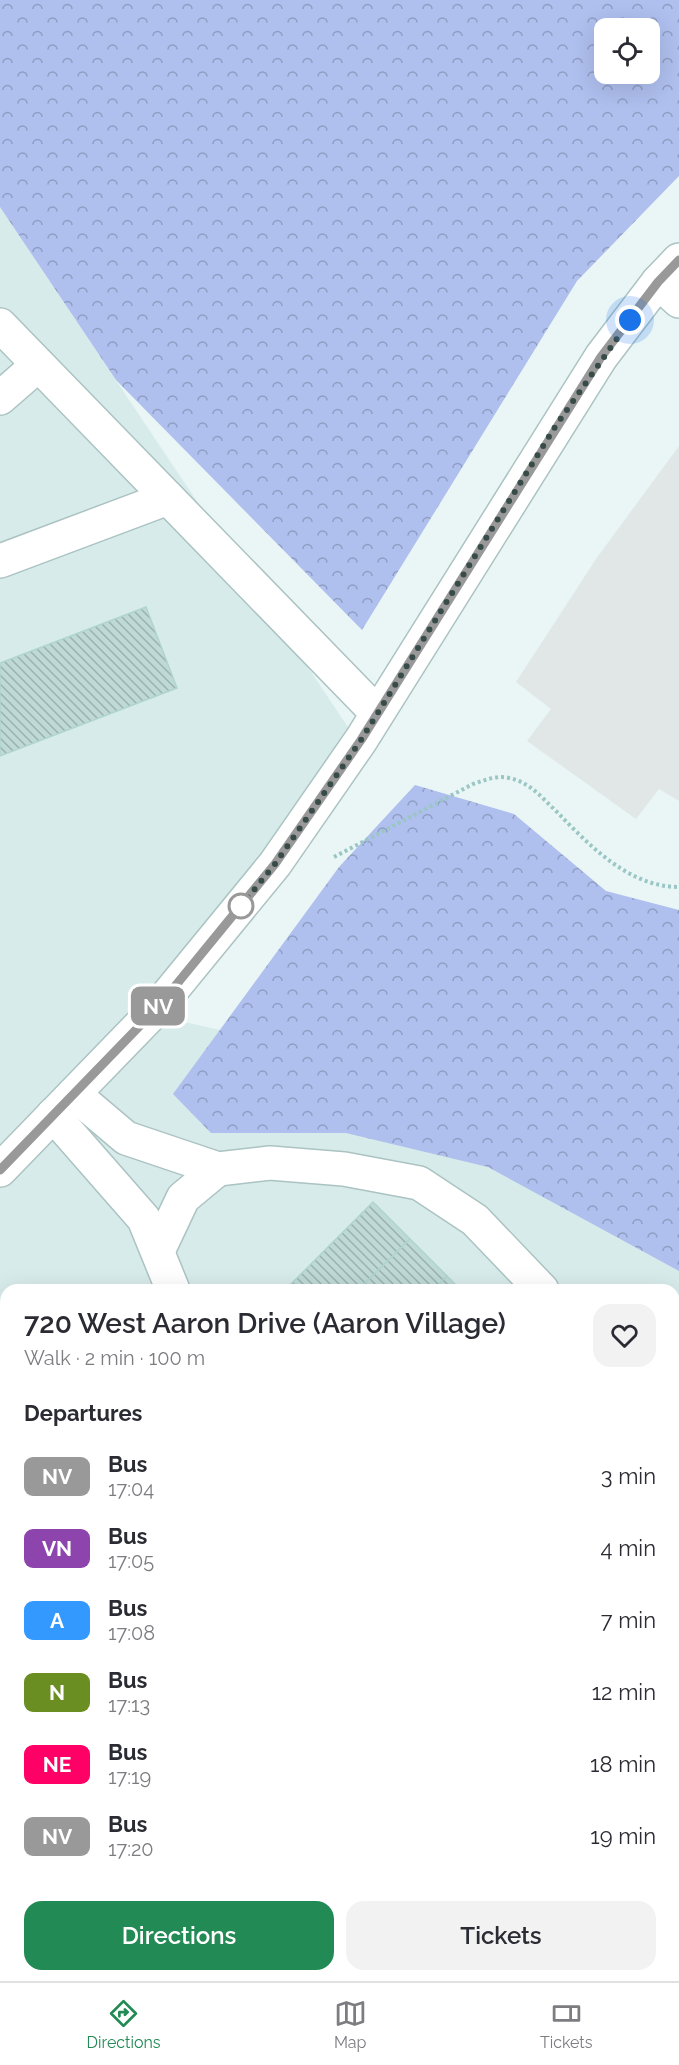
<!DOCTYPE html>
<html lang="en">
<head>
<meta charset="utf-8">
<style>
  body { margin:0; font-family:Raleway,sans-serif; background:#f2f2f3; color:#2b2b33; height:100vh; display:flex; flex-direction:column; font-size:22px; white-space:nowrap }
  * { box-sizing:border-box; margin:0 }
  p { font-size:20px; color:#7c7c81 }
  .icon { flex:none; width:33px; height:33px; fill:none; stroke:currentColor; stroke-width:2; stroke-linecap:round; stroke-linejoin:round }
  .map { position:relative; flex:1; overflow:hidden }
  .side { position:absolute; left:0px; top:1284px; width:680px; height:698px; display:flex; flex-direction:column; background:#fff; border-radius:18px 18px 0 0; box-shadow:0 6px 24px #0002 }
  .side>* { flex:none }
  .badge { padding:0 12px; border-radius:9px; font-size:21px; line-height:39px }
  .controls { position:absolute; left:594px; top:18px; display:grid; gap:12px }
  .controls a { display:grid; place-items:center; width:66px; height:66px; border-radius:12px; background:#fff; box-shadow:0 6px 24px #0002; font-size:30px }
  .you { position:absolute; width:30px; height:30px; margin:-15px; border:4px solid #fff; border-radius:50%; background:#1a73e8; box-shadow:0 0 0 9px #1a73e833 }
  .map>.badge { position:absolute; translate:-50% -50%; box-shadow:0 0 0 3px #fff }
  h2 { padding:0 24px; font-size:22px; line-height:54px }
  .round { display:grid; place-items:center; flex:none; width:63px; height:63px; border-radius:18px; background:#f2f2f3 }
  .summary { display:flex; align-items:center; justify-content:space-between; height:102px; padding:0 24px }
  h1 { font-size:28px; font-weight:600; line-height:45px }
  .button { display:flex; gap:12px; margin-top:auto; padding:12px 24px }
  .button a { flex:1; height:69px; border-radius:18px; background:#228a54; color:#fff; font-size:24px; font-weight:600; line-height:69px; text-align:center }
  .button a+a { background:#f2f2f3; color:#2b2b33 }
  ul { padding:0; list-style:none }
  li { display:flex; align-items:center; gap:18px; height:72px; padding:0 24px }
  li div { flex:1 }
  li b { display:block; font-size:22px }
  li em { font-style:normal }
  li .badge { min-width:66px; font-weight:700; text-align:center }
  .dock { display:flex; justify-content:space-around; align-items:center; height:84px; border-top:2px solid #e1e1e2; background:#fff; font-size:16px; color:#7c7c81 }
  .dock a { display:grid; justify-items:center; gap:3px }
  .dock .current { color:#228a54 }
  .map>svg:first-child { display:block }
  .residential { fill:#d7ebea; fill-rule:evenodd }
  .forest { fill:url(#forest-crowns); fill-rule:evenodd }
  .pitch { fill:#afbfee }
  .parking { fill:#e1e7e7 }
  .building { fill:url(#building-back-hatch); stroke:#b0d5d1; stroke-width:1.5 }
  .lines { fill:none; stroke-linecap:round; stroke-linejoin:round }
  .minor-casing { stroke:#abc3c2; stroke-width:36 }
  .path { stroke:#9ac6c4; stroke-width:4; stroke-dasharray:3 3; stroke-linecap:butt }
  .minor { stroke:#fff; stroke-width:33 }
  .line-casing { stroke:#fff; stroke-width:14 }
  .line { stroke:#999; stroke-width:9 }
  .walk { stroke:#374b49; stroke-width:6; stroke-dasharray:0 10.8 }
  .stop-dot { fill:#fff; stroke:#999; stroke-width:3 }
</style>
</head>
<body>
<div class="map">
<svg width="679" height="1981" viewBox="0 0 679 1981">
  <defs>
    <pattern id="forest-crowns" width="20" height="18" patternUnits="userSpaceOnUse" patternTransform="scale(1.5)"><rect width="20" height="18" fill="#afbfee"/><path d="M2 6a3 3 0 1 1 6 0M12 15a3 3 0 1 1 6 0" fill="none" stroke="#8f9dc3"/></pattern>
    <pattern id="building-back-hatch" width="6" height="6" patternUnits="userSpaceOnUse" patternTransform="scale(1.5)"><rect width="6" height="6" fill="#bed9d6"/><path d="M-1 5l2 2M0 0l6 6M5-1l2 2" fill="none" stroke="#9bb2b0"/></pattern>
  </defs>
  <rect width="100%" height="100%" fill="#eaf6f6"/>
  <path class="residential" d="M0,207L360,745L157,1016L593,1113L679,1213V1981H0ZM6,1290H674V1976H6Z"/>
  <g class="forest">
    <path d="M0,0H679V176L577,281L362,630L116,380L0,207ZM604,28H650V74H604Z"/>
    <path d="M415,785L514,814L606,891L679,910V1271L488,1167L346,1133H211L173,1094L339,867Z"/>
  </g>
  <path class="pitch" d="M674,1885L679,1891V1967L674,1972Z"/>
  <path class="parking" d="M679,446V801L659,789L636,819L527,741L551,709L516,682L596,559Z"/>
  <g class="building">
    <path d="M146,607L177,688L0,756V663Z"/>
    <path d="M373,1202L410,1239L358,1290H285Z"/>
    <path d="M410,1239L447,1276L433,1290H358Z"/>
    <path d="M447,1276L461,1290H433Z"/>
    <path d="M0,1459L6,1467V1492L0,1497Z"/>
    <path d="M674,1502L679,1507V1559L674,1564Z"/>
    <path d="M679,1559V1632L674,1638V1564Z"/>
    <path d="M679,1632V1705L674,1711V1638Z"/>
    <path d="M679,1705V1727L674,1722V1711Z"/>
    <path d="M6,1847V1917L0,1910V1852Z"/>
    <path d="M0,1910L6,1917V1976H57L60,1979L57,1981H0Z"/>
  </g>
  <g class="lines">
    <defs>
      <g id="minor">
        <path d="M658,282L679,301"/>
        <path d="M0,325L377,713"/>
        <path d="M0,398L38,365"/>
        <path d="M0,561L168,498"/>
        <path d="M74,1094L126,1138L218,1169L270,1163L344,1169L419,1183L475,1220L542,1290"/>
        <path d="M53,1115L144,1219L173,1290"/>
        <path d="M0,1170L158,1007L275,864L361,740L601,357L658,282L679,260"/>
        <path d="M158,1251L183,1198L218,1169"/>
        <path d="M674,1425L679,1431"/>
        <path d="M0,1608L6,1603"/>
        <path d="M0,1799L6,1793"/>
      </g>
    </defs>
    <use href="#minor" class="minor-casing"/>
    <path class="path" d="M334,857L473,784C485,780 497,775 509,778C530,782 542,798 557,812C590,846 629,887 679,887"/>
    <use href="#minor" class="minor"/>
  </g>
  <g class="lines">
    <defs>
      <path id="line" d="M0,1170L158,1007L275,864L361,740L601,357L658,282L679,260"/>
    </defs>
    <use href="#line" class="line-casing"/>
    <use href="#line" class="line"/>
    <path class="walk" d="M241,906L275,864L361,740L555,427L630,320"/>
  </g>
  <circle class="stop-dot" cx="241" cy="906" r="12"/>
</svg>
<div class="controls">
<a><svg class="icon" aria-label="locate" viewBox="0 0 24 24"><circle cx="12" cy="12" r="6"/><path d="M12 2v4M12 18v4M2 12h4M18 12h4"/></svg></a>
</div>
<div class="you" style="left:630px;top:320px"></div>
<b class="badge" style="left:158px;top:1006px;background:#999;color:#fff">NV</b>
<section class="side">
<div class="summary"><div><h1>720 West Aaron Drive (Aaron Village)</h1><p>Walk · 2 min · 100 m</p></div><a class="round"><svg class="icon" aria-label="heart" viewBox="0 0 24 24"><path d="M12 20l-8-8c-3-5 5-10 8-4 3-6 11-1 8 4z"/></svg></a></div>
<h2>Departures</h2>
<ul>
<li><span class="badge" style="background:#999;color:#fff">NV</span><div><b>Bus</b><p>17:04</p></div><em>3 min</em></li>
<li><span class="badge" style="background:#8e44ad;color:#fff">VN</span><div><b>Bus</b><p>17:05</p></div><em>4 min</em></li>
<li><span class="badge" style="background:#39f;color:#fff">A</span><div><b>Bus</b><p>17:08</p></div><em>7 min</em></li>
<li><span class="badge" style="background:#6b8e23;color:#fff">N</span><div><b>Bus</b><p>17:13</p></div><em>12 min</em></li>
<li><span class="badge" style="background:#f06;color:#fff">NE</span><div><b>Bus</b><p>17:19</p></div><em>18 min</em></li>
<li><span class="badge" style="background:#999;color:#fff">NV</span><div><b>Bus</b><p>17:20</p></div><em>19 min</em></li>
</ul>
<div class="button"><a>Directions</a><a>Tickets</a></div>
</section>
</div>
<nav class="dock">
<a class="current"><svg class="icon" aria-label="directions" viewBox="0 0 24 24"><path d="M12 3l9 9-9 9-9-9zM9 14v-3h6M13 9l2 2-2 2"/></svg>Directions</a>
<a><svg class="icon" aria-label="map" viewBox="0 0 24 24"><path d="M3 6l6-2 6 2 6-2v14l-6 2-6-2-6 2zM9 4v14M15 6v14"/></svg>Map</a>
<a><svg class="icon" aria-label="tickets" viewBox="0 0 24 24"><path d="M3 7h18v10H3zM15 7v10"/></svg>Tickets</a>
</nav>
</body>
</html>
